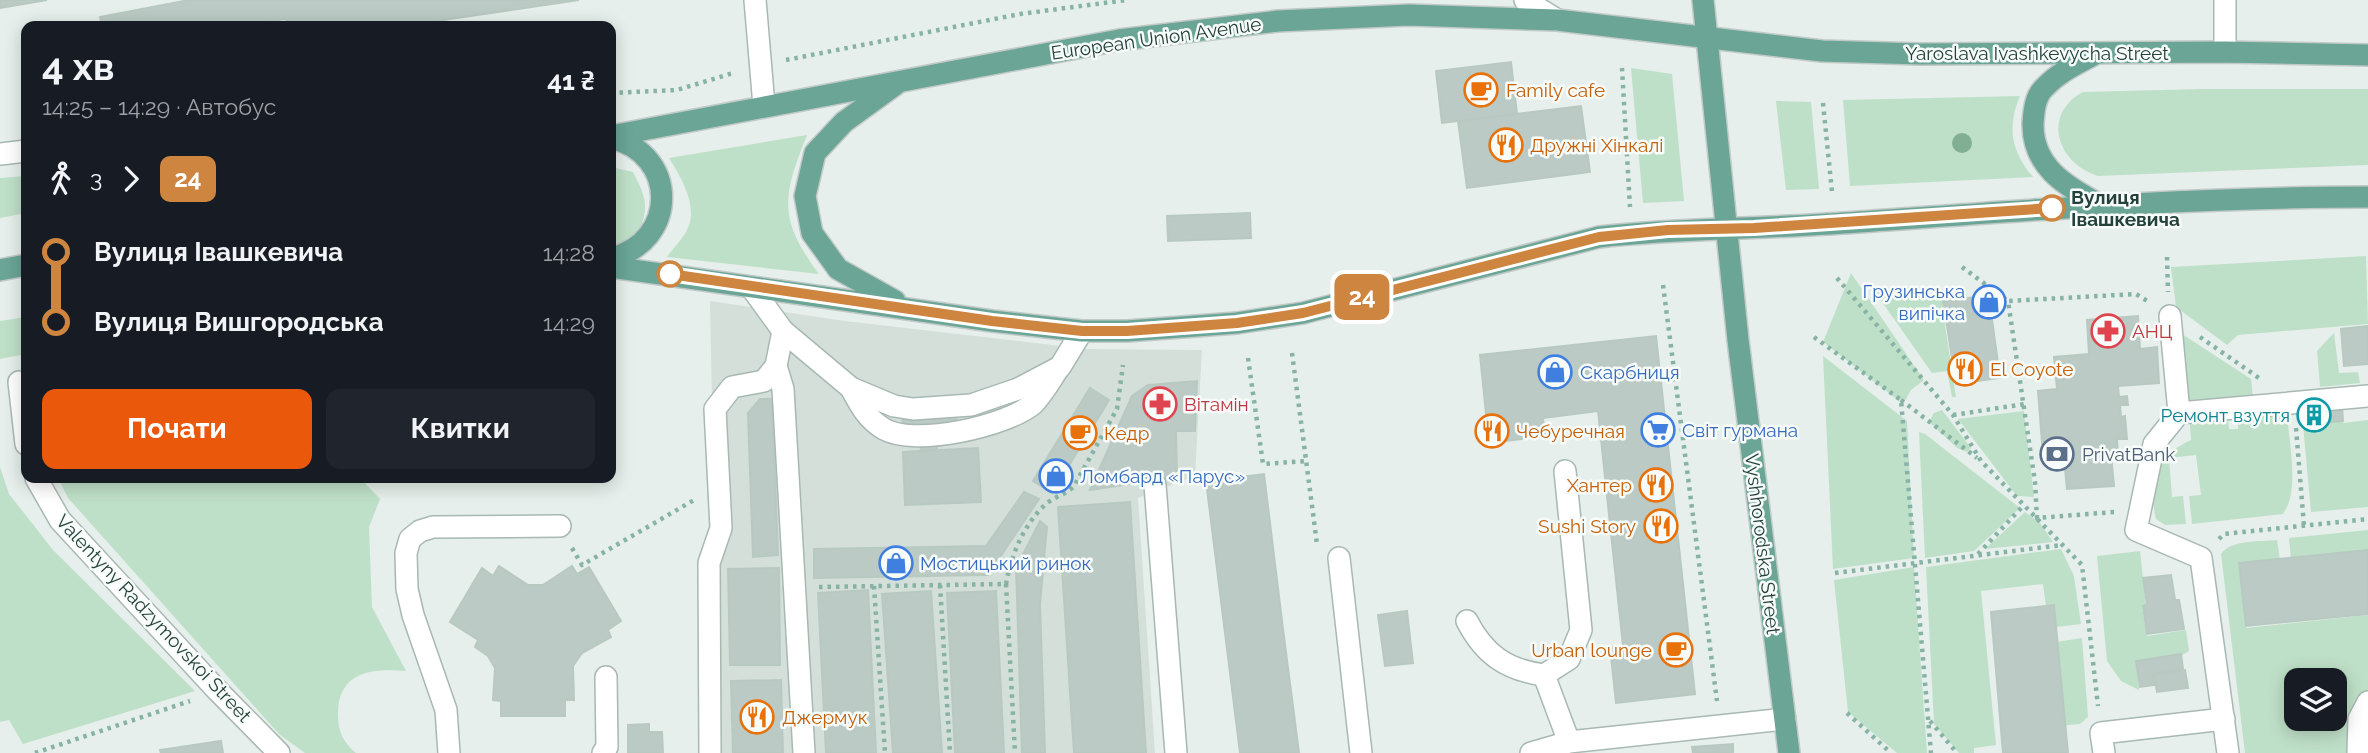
<!DOCTYPE html>
<html lang="uk">
<head>
<meta charset="utf-8">
<style>
  body { margin:0; font-family:Raleway,sans-serif; background:#20242c; color:#f1f3f6; height:100vh; display:flex; flex-direction:column; font-size:26px; white-space:nowrap }
  * { box-sizing:border-box; margin:0 }
  p { font-size:23px; color:#9ea1a6 }
  .icon { flex:none; width:38px; height:38px; fill:none; stroke:currentColor; stroke-width:2; stroke-linecap:round; stroke-linejoin:round }
  .map { position:relative; flex:1; overflow:hidden }
  .sheet { position:absolute; left:21px; top:21px; width:595px; height:462px; display:flex; flex-direction:column; background:#171b24; border-radius:14px; box-shadow:0 4px 18px #0003 }
  .sheet>* { flex:none }
  .badge { padding:0 14px; border-radius:10px; font-size:24px; line-height:46px }
  .buttons { position:absolute; left:2284px; top:668px; display:grid; gap:14px }
  .buttons a { display:grid; place-items:center; width:63px; height:63px; border-radius:14px; background:#171b24; box-shadow:0 4px 18px #0003; font-size:35px }
  .map>.badge { position:absolute; translate:-50% -50%; box-shadow:0 0 0 4px #fff }
  .legs { display:flex; align-items:center; gap:10px; height:77px; padding:0 21px; font-size:23px }
  .legs p { margin-inline-start:auto }
  .head { display:flex; align-items:center; justify-content:space-between; height:119px; padding:0 21px }
  h1 { font-size:38px; font-weight:700; line-height:52px }
  .action { display:flex; gap:14px; margin-top:auto; padding:14px 21px }
  .action a { flex:1; height:80px; border-radius:14px; background:#ea580c; color:#fff; font-size:28px; font-weight:700; line-height:80px; text-align:center }
  .action a+a { background:#20242c; color:#f1f3f6 }
  ul { padding:0 21px; list-style:none }
  li { display:flex; align-items:center; gap:24px; height:70px; font-size:26px }
  li i { display:grid; place-items:center; width:10px; height:100%; margin:0 9px; background:currentColor }
  li i::after { content:''; width:18px; height:18px; margin:-9px; border:5px solid; border-radius:50%; background:#171b24 }
  li p { margin-inline-start:auto }
  li:first-child i { background:linear-gradient(#0000 50%,currentColor 0) }
  li:last-child i { background:linear-gradient(currentColor 50%,#0000 0) }
  .map>svg:first-child { display:block }
  .built { fill:#d4dfda }
  .green { fill:#bfe0c8; fill-rule:evenodd }
  .building { fill:#bbcac4; stroke:#b8c9c2; stroke-width:2 }
  .lines { fill:none; stroke-linecap:round; stroke-linejoin:round }
  .minor-casing { stroke:#a8b8b2; stroke-width:24 }
  .major-casing { stroke:#c2cac8; stroke-width:24 }
  .path { stroke:#86b3a5; stroke-width:4.5; stroke-dasharray:3.5 5; stroke-linecap:butt }
  .minor { stroke:#fff; stroke-width:21 }
  .major { stroke:#6aa596; stroke-width:21 }
  .tree { fill:#80af93 }
  .line-1-casing { stroke:#fff; stroke-width:16 }
  .line-1 { stroke:#cd853f; stroke-width:10 }
  .stop-1-dot { fill:#fff; stroke:#cd853f; stroke-width:3.5 }
  .labels { text-anchor:middle; dominant-baseline:central; stroke-width:5; stroke-linejoin:round; paint-order:stroke }
  .street-label { font-size:19px; fill:#24423a; stroke:#f7fbf9 }
  .food-label { font-size:19px; fill:#c56008; stroke:#f7fbf9; text-anchor:start }
  .stop-label { font-size:19px; font-weight:bold; fill:#24423a; stroke:#f7fbf9; text-anchor:start }
  .shop-label { font-size:19px; fill:#366cbe; stroke:#f7fbf9; text-anchor:start }
  .health-label { font-size:19px; fill:#be3a42; stroke:#f7fbf9; text-anchor:start }
  .culture-label { font-size:19px; fill:#0d838f; stroke:#f7fbf9; text-anchor:end }
  .service-label { font-size:19px; fill:#4e5e75; stroke:#f7fbf9; text-anchor:start }
</style>
</head>
<body>
<div class="map">
<svg width="2368" height="753" viewBox="0 0 2368 753">
  <rect width="100%" height="100%" fill="#e6efeb"/>
  <path class="built" d="M710,301L845,321L1087,349L1202,350L1195,476L1138,498L1155,753H719Z"/>
  <g class="green">
    <path d="M1631,68L1672,74L1684,201L1643,203Z"/>
    <path d="M2201,89H2368V165L2098,176C2057,164 2041,114 2083,92Z"/>
    <path d="M2020,96C2007,127 2011,151 2033,177L1850,186L1843,100Z"/>
    <path d="M1776,101L1811,102L1819,189L1786,190Z"/>
    <path d="M807,135C782,197 778,219 819,274L667,257C673,248 682,240 687,230C699,207 681,177 669,158Z"/>
    <path d="M611,167L633,172C648,201 649,209 636,238L611,249Z"/>
    <path d="M26,176V213L0,218V178Z"/>
    <path d="M2366,256L2368,324L2238,335L2227,345L2176,307L2171,267Z"/>
    <path d="M1851,273L1924,380L1911,390L1903,404L1823,342Z"/>
    <path d="M1909,287L1912,297L1966,291L1968,300L1942,305L1956,397H1952L1947,371L1932,373L1875,292Z"/>
    <path d="M26,317V354L0,359V321Z"/>
    <path d="M2334,333L2339,373L2358,372L2360,383L2320,387L2317,351Z"/>
    <path d="M2182,334L2251,379L2253,397L2189,404Z"/>
    <path d="M1823,356L1907,421L1914,558L1833,569Z"/>
    <path d="M2340,408L2343,423L2368,420V507L2311,512L2303,425L2325,422L2324,409Z"/>
    <path d="M1942,410L1971,448L1967,452L1957,448L1929,422L1934,413Z"/>
    <path d="M2024,411V412L2034,497L2017,496L1958,419Z"/>
    <path d="M2287,413C2289,442 2300,491 2283,514L2192,524L2189,496L2201,495L2196,455L2169,458L2172,497L2183,496L2186,524L2165,525L2156,519C2147,477 2151,459 2191,440L2190,424L2228,421L2229,429H2238V419Z"/>
    <path d="M1919,432L1925,434L2020,508L1974,551L1925,558Z"/>
    <path d="M0,467L9,494L53,550L195,691L23,744L9,720L0,722Z"/>
    <path d="M58,478H360L380,499L369,527L372,607L406,671C371,668 338,672 338,714C338,732 343,742 356,753H305L280,735L68,498Z"/>
    <path d="M2025,512L2040,523L2053,542L1985,549Z"/>
    <path d="M2368,530V551L2291,560L2289,538Z"/>
    <path d="M2277,540L2280,560L2239,565L2246,628L2368,615V693L2352,713L2347,726L2348,753H2245L2221,554C2231,539 2261,542 2277,540ZM2296,681H2334V719H2296Z"/>
    <path d="M2061,549L2074,576L2081,624L2049,628L2043,584L1981,591L1996,745L1974,748V753H1959L1934,724L1926,567Z"/>
    <path d="M2140,551L2146,607H2142L2147,636L2186,630L2189,651L2181,656L2137,663L2139,690L2121,681L2107,661L2097,556Z"/>
    <path d="M1914,567L1927,753H1897L1848,712L1834,580Z"/>
    <path d="M2082,638L2088,717L2080,724L2058,726L2050,643Z"/>
  </g>
  <g class="building">
    <path d="M0,0H47L0,8Z"/>
    <path d="M189,0H579L403,26H287L286,19L235,26H102L100,17Z"/>
    <path d="M1511,62L1517,114L1442,123L1436,71Z"/>
    <path d="M1581,106L1590,172L1467,188L1458,121Z"/>
    <path d="M1250,213L1251,238L1168,241L1167,216Z"/>
    <path d="M1988,295L1991,311L1945,317L1943,302Z"/>
    <path d="M1991,312L2000,378L1956,384L1946,319Z"/>
    <path d="M2138,316L2140,349L2157,347L2159,383L2118,386L2119,397L2127,396L2128,405H2120L2121,417L2125,416L2127,439H2117L2118,454H2111L2114,486L2067,489L2064,459L2047,460L2046,455H2043L2038,391L2057,389L2054,357L2089,354L2087,320Z"/>
    <path d="M2368,326V364L2344,366L2341,329Z"/>
    <path d="M1656,336L1695,694L1616,703L1610,647L1623,646L1598,411L1543,418L1545,436L1489,443L1480,355Z"/>
    <path d="M1197,381L1195,431H1176L1177,477L1090,490L1132,396L1148,385Z"/>
    <path d="M1090,388L1109,400L1052,493L1033,481Z"/>
    <path d="M956,398L957,439L936,440L937,450L921,451L920,439L903,440L902,400Z"/>
    <path d="M760,399H772L778,555L753,557L748,413Z"/>
    <path d="M2342,406L2343,421L2330,422L2329,407Z"/>
    <path d="M2324,408L2326,420L2304,422L2303,410Z"/>
    <path d="M978,448L981,502L905,505L903,452Z"/>
    <path d="M1264,474L1283,629L1299,753H1240L1206,481Z"/>
    <path d="M1024,492L1039,499L988,575L814,578V549L986,546Z"/>
    <path d="M1130,502L1146,753H1074L1058,507Z"/>
    <path d="M1040,521L1047,527L1040,604L1045,753H1022L1016,568Z"/>
    <path d="M2368,550V614L2246,626L2239,563Z"/>
    <path d="M499,566L528,585H543L572,566L577,574L589,567L621,621L608,630L611,637L582,653L573,666L574,700H565V716H501V701L493,700L495,668L488,656L475,647L478,640L450,622L482,568L493,576Z"/>
    <path d="M779,568L780,665H730L728,569Z"/>
    <path d="M2171,575L2175,600H2179L2184,629L2147,634L2143,606L2147,604L2143,578Z"/>
    <path d="M868,590L876,753H826L818,593Z"/>
    <path d="M931,591L942,753H893L882,594Z"/>
    <path d="M996,591L1004,753H955L947,593Z"/>
    <path d="M2054,605L2068,753H2003L1991,612Z"/>
    <path d="M1407,611L1413,663L1385,666L1378,615Z"/>
    <path d="M2181,654L2183,669L2153,674L2155,685L2140,687L2136,661Z"/>
    <path d="M2185,670L2188,688L2157,692L2154,674Z"/>
    <path d="M781,680L783,753H733L731,681Z"/>
    <path d="M649,724V732H662L663,753H628V725Z"/>
    <path d="M221,741L223,753H161L160,750Z"/>
    <path d="M1733,744V753H1693L1692,747Z"/>
  </g>
  <g class="lines">
    <defs>
      <g id="minor">
        <path d="M755,0L764,106"/>
        <path d="M1525,0L1557,20"/>
        <path d="M2225,0V52"/>
        <path d="M0,154L26,151"/>
        <path d="M751,287L783,331L851,388L894,406L913,409L971,405L1018,389L1060,367L1082,331"/>
        <path d="M2170,316L2179,413L2154,444L2136,530L2201,558L2228,753"/>
        <path d="M776,366L783,389L804,753"/>
        <path d="M19,382L26,444"/>
        <path d="M851,388C860,405 867,419 884,429C915,447 1006,426 1033,404C1043,394 1050,381 1058,369"/>
        <path d="M2179,413L2368,396"/>
        <path d="M1565,471L1581,630L1569,659L1544,675L1569,742"/>
        <path d="M36,478L60,520L218,691L279,753"/>
        <path d="M1155,485L1176,753"/>
        <path d="M1339,558L1361,753"/>
        <path d="M1467,621C1484,654 1506,670 1544,675"/>
        <path d="M449,753L446,710L413,615L407,589L406,553L410,539L420,531L433,527L560,526"/>
        <path d="M603,753L607,747L606,677"/>
        <path d="M710,753L709,563L721,528L715,409L732,387L764,381L776,366L783,331"/>
        <path d="M1531,753L1569,742L1785,719"/>
        <path d="M2104,753L2101,733L2224,719"/>
        <path d="M2358,753L2359,719L2368,702"/>
      </g>
      <g id="major">
        <path d="M1703,0L1738,340L1789,753"/>
        <path d="M2095,54C2077,64 2059,72 2045,87C2035,96 2034,110 2033,123C2032,168 2067,186 2102,206"/>
        <path d="M611,136L1119,40L1278,21L1409,15L1557,20L1822,51L1920,54L2225,52L2368,55"/>
        <path d="M611,138C679,154 678,242 611,258"/>
        <path d="M611,267L992,321L1082,331H1127L1237,323L1303,313L1599,237C1680,228 1762,229 1843,223C2018,211 2193,197 2368,197"/>
        <path d="M0,270L26,265"/>
        <path d="M895,301L838,269L812,233L805,196L815,153L844,122L895,85"/>
      </g>
    </defs>
    <use href="#minor" class="minor-casing"/>
    <use href="#major" class="major-casing"/>
    <g class="path">
      <path d="M786,60L1020,14L1127,0"/>
      <path d="M1622,68L1630,207"/>
      <path d="M611,93L677,90L733,73"/>
      <path d="M1823,103L1832,192"/>
      <path d="M2167,257L2168,292"/>
      <path d="M1962,267L2008,301"/>
      <path d="M1837,278L1953,415L1981,461L2082,565L2098,706"/>
      <path d="M1663,285L1717,701"/>
      <path d="M1814,337L1901,400L1931,753"/>
      <path d="M2200,337L2259,378"/>
      <path d="M1292,353L1317,544"/>
      <path d="M1248,358L1263,464L1306,461"/>
      <path d="M1901,400L1977,458"/>
      <path d="M1953,415L2025,404"/>
      <path d="M2296,428L2304,526"/>
      <path d="M2114,512L2037,518L2035,482L2008,301L2136,294L2149,302"/>
      <path d="M2219,539L2224,534L2368,519"/>
      <path d="M572,548L582,565L694,500"/>
      <path d="M1978,554L2024,505"/>
      <path d="M1835,573L2062,545"/>
      <path d="M1006,584C1011,555 1024,524 1046,504C1055,496 1066,495 1074,486L1117,409L1123,365"/>
      <path d="M940,585L950,753"/>
      <path d="M874,586L885,753"/>
      <path d="M819,587L1006,584L1015,753"/>
      <path d="M1847,713L1891,753"/>
      <path d="M1930,721L1957,753"/>
      <path d="M35,753L190,701"/>
    </g>
    <use href="#minor" class="minor"/>
    <use href="#major" class="major"/>
  </g>
  <circle class="tree" cx="1962" cy="143" r="10"/>
  <g class="lines">
    <defs>
      <path id="line-1" d="M670,274L992,321L1082,331H1127L1237,323L1303,313L1599,237L1668,230L1754,228L2052,208"/>
    </defs>
    <use href="#line-1" class="line-1-casing"/>
    <use href="#line-1" class="line-1"/>
  </g>
  <defs>
    <symbol id="cafe-ring" viewBox="-11 -11 22 22"><circle r="9.5" fill="#f7fbf9" stroke="#e8710a" stroke-width="1.5"/><path d="M-5.5-4.5H6V0H3Q3 3.5 0 3.5H-2.5Q-5.5 3.5-5.5 0ZM3-3.2v2h1.7v-2ZM-6 4.5H4V6H-6Z" fill="#e8710a"/></symbol>
    <symbol id="restaurant-ring" viewBox="-11 -11 22 22"><circle r="9.5" fill="#f7fbf9" stroke="#e8710a" stroke-width="1.5"/><path d="M-5-6h1v4h1v-4h1v4h1v-4h1v5L-1.5 .5V6h-2V.5L-5-1ZM5-6V6H3V1.5H1.5Q1.5-4 5-6Z" fill="#e8710a"/></symbol>
    <symbol id="shop-ring" viewBox="-11 -11 22 22"><circle r="9.5" fill="#f7fbf9" stroke="#3f7fe0" stroke-width="1.5"/><path d="M-5-2.5h2.3a2.7 3.5 0 0 1 5.4 0H5L5.5 6h-11ZM-1.5-2.5h3a1.5 2.3 0 0 0-3 0Z" fill="#3f7fe0"/></symbol>
    <symbol id="pharmacy-ring" viewBox="-11 -11 22 22"><circle r="9.5" fill="#f7fbf9" stroke="#e0444e" stroke-width="1.5"/><path d="M-2-6h4v4h4v4h-4v4h-4v-4h-4v-4h4Z" fill="#e0444e"/></symbol>
    <symbol id="building-ring" viewBox="-11 -11 22 22"><circle r="9.5" fill="#f7fbf9" stroke="#0f9aa8" stroke-width="1.5"/><path d="M-4-6H4V6H1V3H-1V6H-4ZM-2.5-4.3h1.7v1.8h-1.7ZM.8-4.3h1.7v1.8H.8ZM-2.5-1h1.7V.8h-1.7ZM.8-1h1.7V.8H.8Z" fill="#0f9aa8"/></symbol>
    <symbol id="supermarket-ring" viewBox="-11 -11 22 22"><circle r="9.5" fill="#f7fbf9" stroke="#3f7fe0" stroke-width="1.5"/><path d="M-6-5.5h2.5l.6 2H6L4.5 2H-2.5L-4.4-4H-6ZM-1.5 3.2a1.3 1.3 0 1 0 .1 0ZM3 3.2a1.3 1.3 0 1 0 .1 0Z" fill="#3f7fe0"/></symbol>
    <symbol id="bank-ring" viewBox="-11 -11 22 22"><circle r="9.5" fill="#f7fbf9" stroke="#5c6f8a" stroke-width="1.5"/><path d="M-6-4H6V4H-6ZM0-2.3a2.3 2.3 0 1 0 0 4.6a2.3 2.3 0 1 0 0-4.6Z" fill="#5c6f8a"/></symbol>
  </defs>
  <g fill-rule="evenodd">
    <use href="#cafe-ring" x="1462" y="71" width="38" height="38"/>
    <use href="#restaurant-ring" x="1487" y="126" width="38" height="38"/>
    <use href="#shop-ring" x="1970" y="283" width="38" height="38"/>
    <use href="#pharmacy-ring" x="2089" y="312" width="38" height="38"/>
    <use href="#restaurant-ring" x="1946" y="350" width="38" height="38"/>
    <use href="#shop-ring" x="1536" y="353" width="38" height="38"/>
    <use href="#pharmacy-ring" x="1141" y="385" width="38" height="38"/>
    <use href="#building-ring" x="2295" y="396" width="38" height="38"/>
    <use href="#supermarket-ring" x="1639" y="411" width="38" height="38"/>
    <use href="#restaurant-ring" x="1473" y="412" width="38" height="38"/>
    <use href="#cafe-ring" x="1061" y="414" width="38" height="38"/>
    <use href="#bank-ring" x="2038" y="435" width="38" height="38"/>
    <use href="#shop-ring" x="1037" y="457" width="38" height="38"/>
    <use href="#restaurant-ring" x="1637" y="466" width="38" height="38"/>
    <use href="#restaurant-ring" x="1642" y="507" width="38" height="38"/>
    <use href="#shop-ring" x="877" y="544" width="38" height="38"/>
    <use href="#cafe-ring" x="1657" y="631" width="38" height="38"/>
    <use href="#restaurant-ring" x="738" y="698" width="38" height="38"/>
  </g>
  <g class="stop-1-dot">
    <circle cx="2052" cy="208" r="12"/>
    <circle cx="670" cy="274" r="12"/>
  </g>
  <g class="labels">
    <g class="street-label">
      <text transform="translate(1156 38) rotate(-8)">European Union Avenue</text>
      <text x="2037" y="53">Yaroslava Ivashkevycha Street</text>
      <text transform="translate(1763 544) rotate(83)">Vyshhorodska Street</text>
      <text transform="translate(154 618) rotate(47)">Valentyny Radzymovskoi Street</text>
    </g>
    <g class="food-label">
      <text x="1506" y="90">Family cafe</text>
      <text x="1530" y="145">Дружні Хінкалі</text>
      <text x="1990" y="369">El Coyote</text>
      <text x="1516" y="431">Чебуречная</text>
      <text x="1104" y="433">Кедр</text>
      <text x="1632" y="485" text-anchor="end">Хантер</text>
      <text x="1636" y="526" text-anchor="end">Sushi Story</text>
      <text x="1652" y="650" text-anchor="end">Urban lounge</text>
      <text x="782" y="717">Джермук</text>
    </g>
    <g class="stop-label">
      <text x="2071" y="197">Вулиця<tspan x="2071" dy="22">Івашкевича</tspan></text>
    </g>
    <g class="shop-label">
      <text x="1965" y="291" text-anchor="end">Грузинська<tspan x="1965" dy="22">випічка</tspan></text>
      <text x="1580" y="372">Скарбниця</text>
      <text x="1682" y="430">Світ гурмана</text>
      <text x="1080" y="476">Ломбард «Парус»</text>
      <text x="920" y="563">Мостицький ринок</text>
    </g>
    <g class="health-label">
      <text x="2132" y="331">АНЦ</text>
      <text x="1184" y="404">Вітамін</text>
    </g>
    <g class="culture-label">
      <text x="2290" y="415">Ремонт взуття</text>
    </g>
    <g class="service-label">
      <text x="2082" y="454">PrivatBank</text>
    </g>
  </g>
</svg>
<div class="buttons">
<a><svg class="icon" aria-label="layers" viewBox="0 0 24 24"><path d="M12 4l9 5-9 5-9-5zM3 14l9 5 9-5"/></svg></a>
</div>
<b class="badge" style="left:1362px;top:297px;background:#cd853f;color:#fff">24</b>
<section class="sheet">
<div class="head"><div><h1>4 хв</h1><p>14:25 – 14:29 · Автобус</p></div><b>41 ₴</b></div>
<div class="legs"><svg class="icon" aria-label="walk" viewBox="0 0 24 24"><circle cx="13" cy="4" r="2"/><path d="M13 8l-2 6 4 7M11 14l-3 7M7 12l3-4h3l4 4"/></svg>3<svg class="icon" aria-label="forward" viewBox="0 0 24 24"><path d="M9 5l7 7-7 7"/></svg><b class="badge" style="background:#cd853f;color:#fff">24</b></div>
<ul>
<li><i style="color:#cd853f"></i><b>Вулиця Івашкевича</b><p>14:28</p></li>
<li><i style="color:#cd853f"></i><b>Вулиця Вишгородська</b><p>14:29</p></li>
</ul>
<div class="action"><a>Почати</a><a>Квитки</a></div>
</section>
</div>
</body>
</html>
